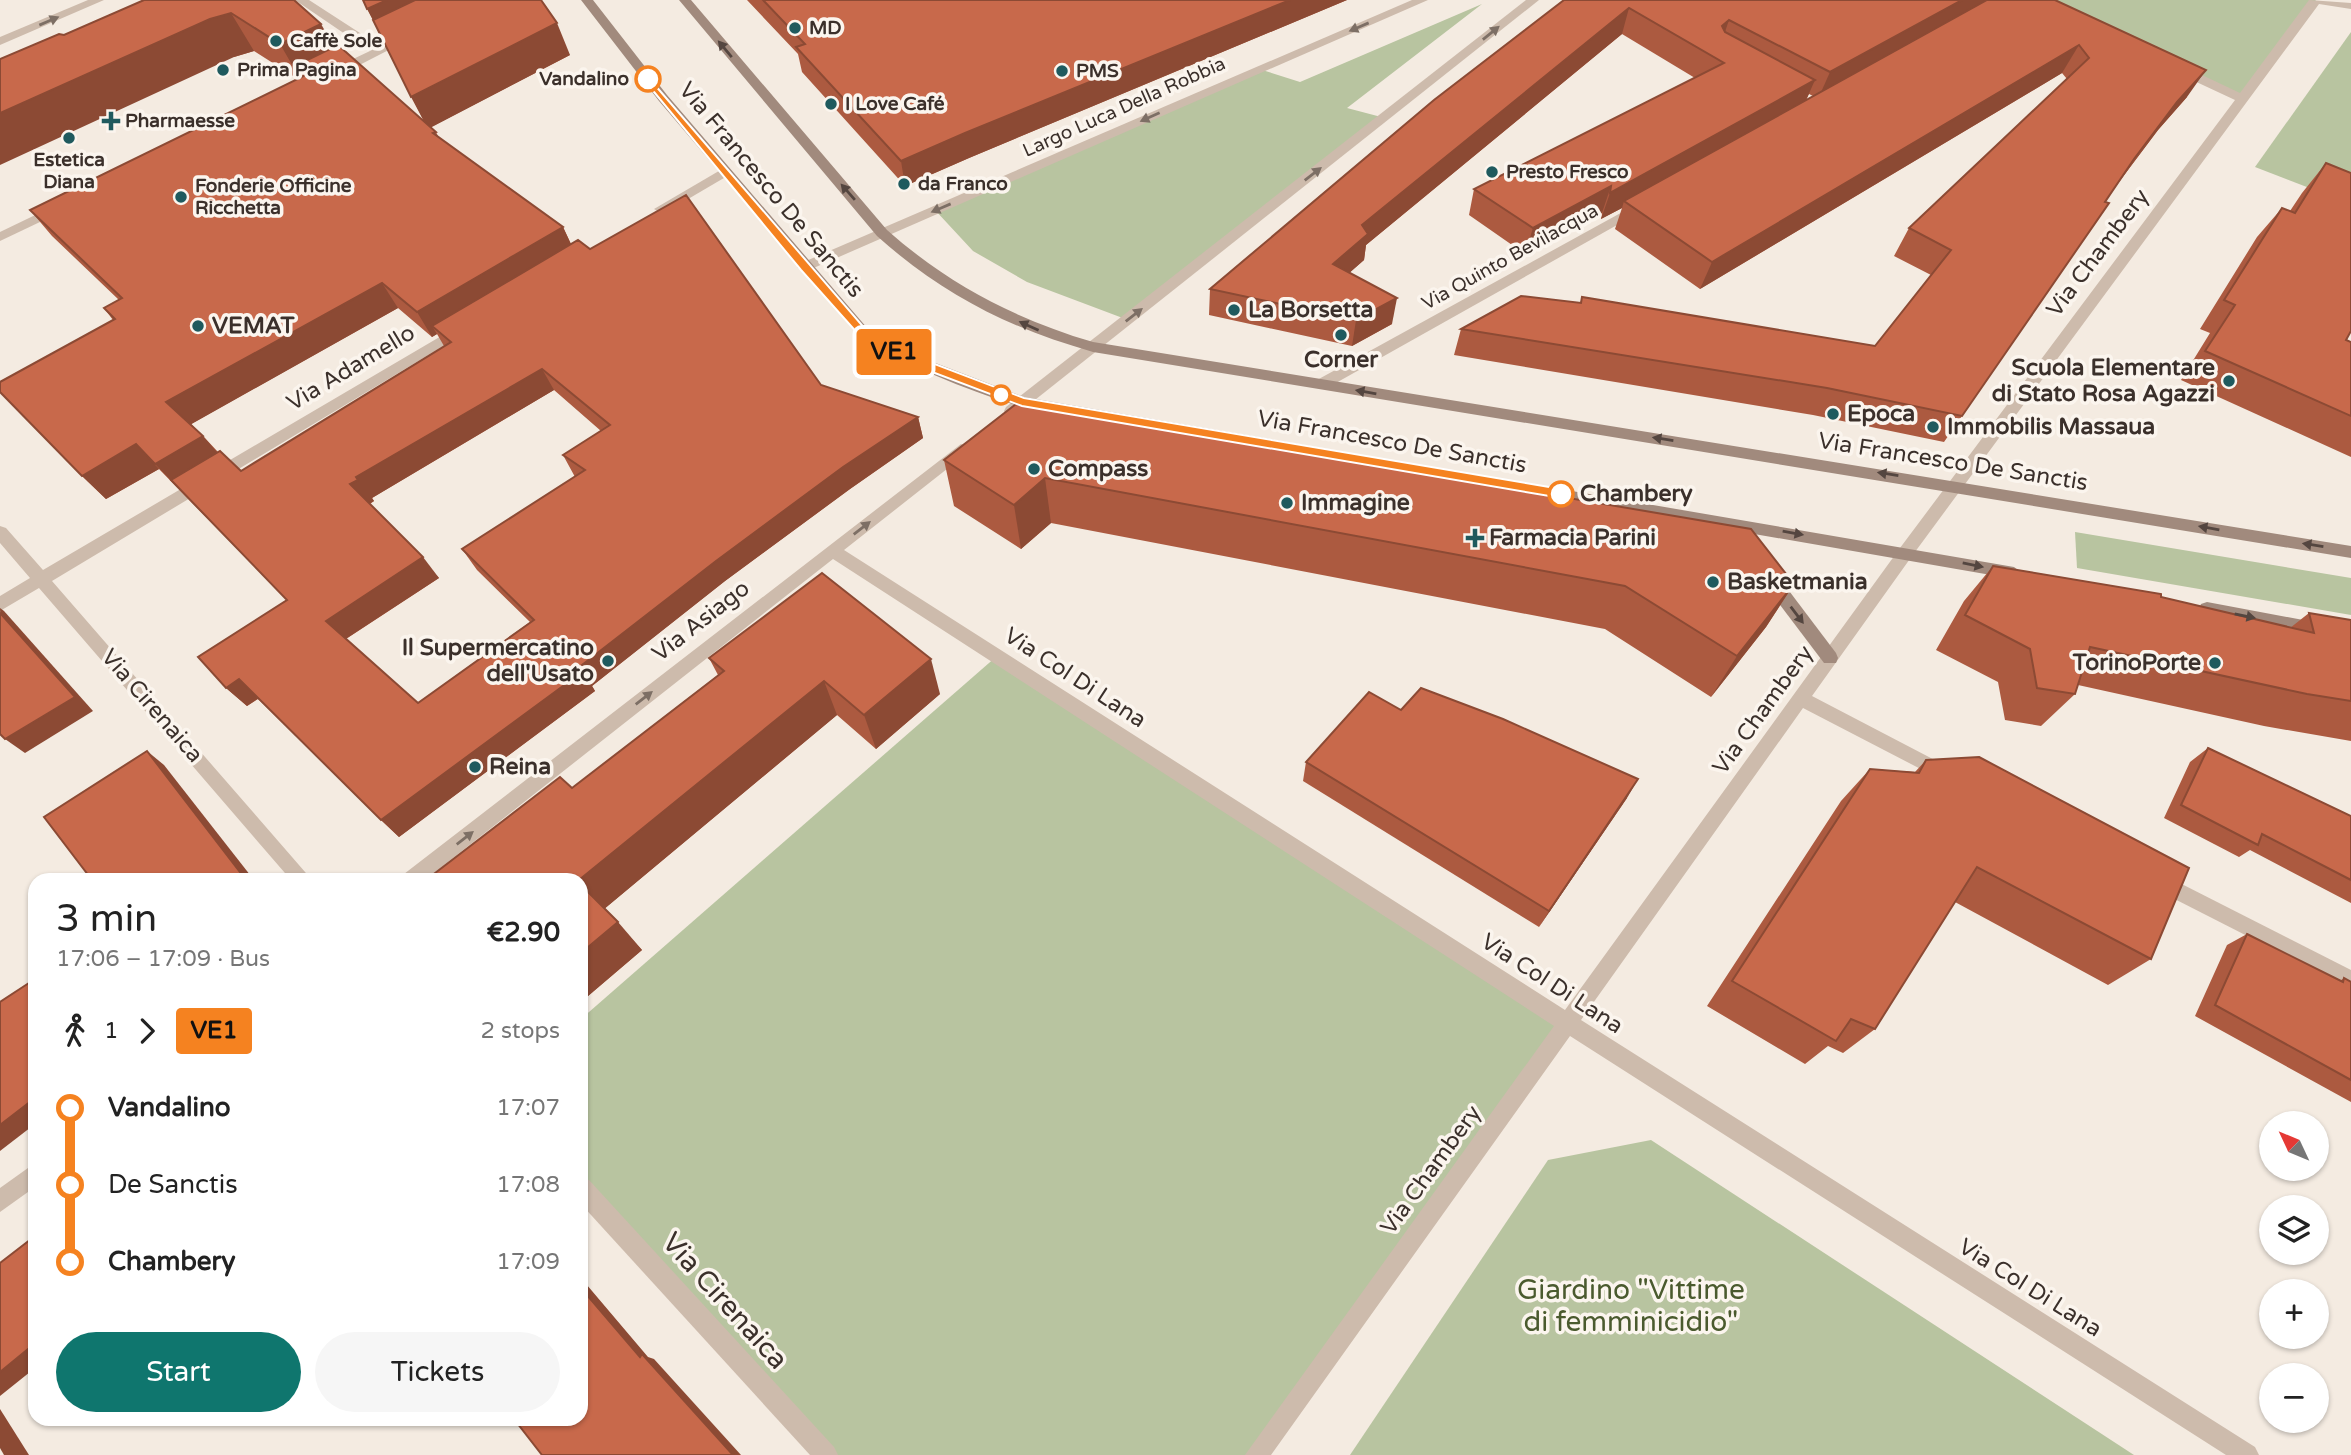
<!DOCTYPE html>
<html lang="en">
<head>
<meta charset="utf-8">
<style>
  body { margin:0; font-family:"Varela Round",sans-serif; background:#f6f6f6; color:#222; height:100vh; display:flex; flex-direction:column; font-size:26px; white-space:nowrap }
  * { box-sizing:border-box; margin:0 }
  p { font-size:23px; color:#767676 }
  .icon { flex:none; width:38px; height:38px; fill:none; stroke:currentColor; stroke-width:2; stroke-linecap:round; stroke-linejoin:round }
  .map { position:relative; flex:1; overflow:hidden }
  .details { position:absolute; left:28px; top:873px; width:560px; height:553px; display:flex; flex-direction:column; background:#fff; border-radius:21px; box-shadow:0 2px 5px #0004 }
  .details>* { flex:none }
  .badge { padding:0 14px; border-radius:5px; font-size:24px; line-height:46px }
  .needle { width:46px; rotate:314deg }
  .buttons { position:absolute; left:2259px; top:1111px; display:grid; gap:14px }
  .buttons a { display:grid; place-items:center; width:70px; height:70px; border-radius:50%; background:#fff; box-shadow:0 2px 5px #0004; font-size:35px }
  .map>.badge { position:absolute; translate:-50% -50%; box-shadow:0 0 0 4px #fff }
  .legs { display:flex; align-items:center; gap:10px; height:77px; padding:0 28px; font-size:23px }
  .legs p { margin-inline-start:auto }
  .overview { display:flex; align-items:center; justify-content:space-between; height:119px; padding:0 28px }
  h1 { font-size:38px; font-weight:600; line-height:52px }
  .primary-button { display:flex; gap:14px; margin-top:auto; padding:14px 28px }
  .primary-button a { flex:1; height:80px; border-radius:42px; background:#0f766e; color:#fff; font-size:28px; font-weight:600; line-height:80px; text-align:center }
  .primary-button a+a { background:#f6f6f6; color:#222 }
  ul { padding:0 28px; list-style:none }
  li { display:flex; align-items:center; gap:24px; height:77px; font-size:26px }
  li i { display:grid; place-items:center; width:10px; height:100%; margin:0 9px; background:currentColor }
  li i::after { content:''; width:18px; height:18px; margin:-9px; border:5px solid; border-radius:50%; background:#fff }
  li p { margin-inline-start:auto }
  li:first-child i { background:linear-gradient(#0000 50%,currentColor 0) }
  li:last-child i { background:linear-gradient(currentColor 50%,#0000 0) }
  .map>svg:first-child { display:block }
  .green { fill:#b8c4a0 }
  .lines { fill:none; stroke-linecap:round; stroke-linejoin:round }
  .street { fill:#cdbbac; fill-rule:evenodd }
  .secondary { fill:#a18a7d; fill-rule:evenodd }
  .wall { fill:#ac5a40; fill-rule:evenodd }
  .shaded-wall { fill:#8c4a34 }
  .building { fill:#c8694b; stroke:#8c4a34; stroke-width:2; fill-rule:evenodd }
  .oneway { fill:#7d6f65 }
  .oneway2 { fill:#544640 }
  .line-1 { fill:#f58220; stroke:#fff; stroke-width:2 }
  .poi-dot { fill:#1f5a5e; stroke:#fbf5ee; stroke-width:2.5 }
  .stop-1-dot { fill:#fff; stroke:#f58220; stroke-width:3.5 }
  .labels { text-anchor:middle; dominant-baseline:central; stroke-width:7; stroke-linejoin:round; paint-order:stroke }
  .far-poi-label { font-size:19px; font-weight:bold; fill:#3b302b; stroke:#fbf5ee; text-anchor:start }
  .far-stop-label { font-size:19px; font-weight:bold; fill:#3b302b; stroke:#fbf5ee; text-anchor:end }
  .far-street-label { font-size:19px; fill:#3b302b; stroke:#fbf5ee }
  .street-label { font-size:23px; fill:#3b302b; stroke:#fbf5ee }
  .poi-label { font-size:23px; font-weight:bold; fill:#3b302b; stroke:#fbf5ee; text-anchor:start }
  .stop-label { font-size:23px; font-weight:bold; fill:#3b302b; stroke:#fbf5ee; text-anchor:start }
  .near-park-label { font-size:28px; fill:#4a5a2e; stroke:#fbf5ee }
  .near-street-label { font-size:28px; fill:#3b302b; stroke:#fbf5ee }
</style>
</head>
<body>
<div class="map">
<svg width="2351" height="1455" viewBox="0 0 2351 1455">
  <rect width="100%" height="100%" fill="#f4ebe1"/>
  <g class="green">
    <path d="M2039,0H2316L2242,99Z"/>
    <path d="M1482,4L1347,108L1385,118L1128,320L1027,282L973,251L935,210L1259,69L1300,82Z"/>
    <path d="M2351,32V204L2255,167Z"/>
    <path d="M2075,532L2351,578V615L2077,568Z"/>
    <path d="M997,656L1568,1024L1257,1455H826L581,1188V1019Z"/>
    <path d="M1651,1140L2134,1455H1350L1548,1160Z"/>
  </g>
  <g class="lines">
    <g class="street">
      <path d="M88,0H104L0,45V37Z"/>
      <path d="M295,0H309L380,46L404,35L414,37L340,75H332V69L370,51Z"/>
      <path d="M1412,0H1428L809,270L804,272L797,267L799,264Z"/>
      <path d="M1526,0H1539L1016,415H1006L1004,411L1006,407Z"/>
      <path d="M2309,0L2351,3V9L2319,4L1912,556L1812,696L1950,768L1953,773L1950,778L1944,781L1938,778L1803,708L1581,1020L2255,1447L2259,1455H2226L1570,1036L1271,1455H1245L1554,1026L833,559L425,880H402L404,874L961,444L966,446L969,450L966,454L844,550L1565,1010L1900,548L2235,100L2175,72V66H2183L2240,93Z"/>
      <path d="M724,168L730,172L729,175L666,212L661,213L654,209Z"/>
      <path d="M1637,204L1644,208L1642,211L1327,388L1322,389L1315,384L1317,380Z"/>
      <path d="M56,205L63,209L61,212L0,241V232Z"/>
      <path d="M460,325L467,330L465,333L52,581L312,880H291L39,588L0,611V596L30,578L0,543V526L6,528L43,570Z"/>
      <path d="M2160,873L2351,970V989L2153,888L2151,882L2153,876Z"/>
      <path d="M35,1163V1187L0,1212V1188Z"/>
      <path d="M581,1177L589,1180L834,1447L838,1455H810L581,1204Z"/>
    </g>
    <g class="secondary">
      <path d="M581,0H593L667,95L868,329L925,359L1024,397L2014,567L2022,573L2014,579L1022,407C965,390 908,366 858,335L659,101Z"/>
      <path d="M679,0H691L887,230C948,284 1015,319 1093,342L2351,546V558L1093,352C1009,328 943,295 877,236Z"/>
      <path d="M1771,574L1777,575L1836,653L1838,658L1836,663H1824L1765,585L1763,580Z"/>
      <path d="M2207,602L2351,629V643L2207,616L2201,614L2199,609L2201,604Z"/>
    </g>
  </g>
  <g class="wall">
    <path d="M294,0L334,47L424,121L363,0L570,55L431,127L436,132L439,138L563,227L571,244L590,249L821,385L918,417L923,438L850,489L725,581L592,686L595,691L399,837L381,820L258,699L247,706L226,688L287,600L159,469L106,499L82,476L113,320L104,308L119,300L52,236L30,210L298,79L254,51L234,57L64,35ZM398,308L432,337L437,334L444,346L241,471L218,452L203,436L191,424ZM554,390L601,431L563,455L575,477L462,549L477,570L530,622L418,703L346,639L439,578L370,504L374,501L372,498Z"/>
    <path d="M747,0H1347L969,158L905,186L802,72L798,54Z"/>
    <path d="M1564,0H2055L2187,97L2158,130L2119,182L2105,202L2109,203L1944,442L1813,415L1454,355L1461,329L1875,346L1931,275L1894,256L1909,228L2067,79L2062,73L1700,289L1615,229L1622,208L1601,219L1602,213L1525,254L1469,215L1474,189L1695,78L1622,34L1366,245L1364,260L1349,273L1392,324L1352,346L1209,315L1210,289ZM1809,94L1813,96L1806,100Z"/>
    <path d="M2326,163L2346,340L2351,342V457L2181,380L2210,333L2200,329L2257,237L2282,208L2290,211L2302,193Z"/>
    <path d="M944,460L1794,584L1766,627L1711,697L1605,629L1051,523L1021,549L954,506Z"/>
    <path d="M1993,566L2161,597L2290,628L2309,613L2351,620V741L2264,726L2078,685L2075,694L2041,726L2005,720L1998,682L1936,650L1964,601Z"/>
    <path d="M709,658L940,694L876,749L837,715L604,909L642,950L581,1002L572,788L718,675Z"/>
    <path d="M1401,710L1627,798L1539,927L1303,781L1306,762Z"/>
    <path d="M2208,748L2351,816V903L2250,850L2239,857L2164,818L2190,762Z"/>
    <path d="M1926,760L2151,959L2108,985L1955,902L1875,1029L1843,1053L1828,1046L1805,1064L1707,1006L1841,801L1870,769L1915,772Z"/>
    <path d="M2247,934L2340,981L2344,978L2351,982V1102L2195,1016L2227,945Z"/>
  </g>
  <g class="shaded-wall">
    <path d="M387,0H469L384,41L367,9Z"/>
    <path d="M1290,0H1347L969,158L905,186L901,161L965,133Z"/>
    <path d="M1962,0H1991L1818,99L1830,72Z"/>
    <path d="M1629,8L1622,34L1366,245L1364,260L1330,290L1333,264L1362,225Z"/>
    <path d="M231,13L254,51L234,57L0,165V113L210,19Z"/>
    <path d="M1729,20L1720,47L1722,26Z"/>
    <path d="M557,23L570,55L428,129L411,97Z"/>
    <path d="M321,24L343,62L299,64L308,79L302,82L280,44Z"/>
    <path d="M2079,45L2062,73L1700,289L1712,262Z"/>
    <path d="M2206,70L2187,97L2158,130L2115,187L2177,102Z"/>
    <path d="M1815,80L1803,107L1624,201L1622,208L1601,219L1610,193Z"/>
    <path d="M1611,186L1602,213L1525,254L1533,228Z"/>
    <path d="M563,227L575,253L432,326L437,334L432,337L417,312Z"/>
    <path d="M382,283L398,308L188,426L166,402Z"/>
    <path d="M1397,298L1392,324L1352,346L1356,320Z"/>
    <path d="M542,369L554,390L372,498L374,501L367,505L350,484L356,477Z"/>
    <path d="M918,417L923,438L850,489L725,581L592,686L595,691L399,837L381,820L716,561L843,467Z"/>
    <path d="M203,436L224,460L178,488L155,464Z"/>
    <path d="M136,444L159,469L106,499L82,476Z"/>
    <path d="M1045,478L1051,523L1021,549L1014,505Z"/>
    <path d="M423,557L439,578L344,640L326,621Z"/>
    <path d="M1794,584L1766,627L1711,697L1737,656Z"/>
    <path d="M0,608L4,611L93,711L25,753L5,739Z"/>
    <path d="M931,659L940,694L876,749L864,715Z"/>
    <path d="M239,679L259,698L247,706L226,688Z"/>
    <path d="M824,681L837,715L603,910L581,886V880H579Z"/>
    <path d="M147,751L164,765L254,880H246Z"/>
    <path d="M1638,779L1627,798L1539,927L1549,911Z"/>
    <path d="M618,922L642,950L581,1002V953Z"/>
    <path d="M35,1098V1124L0,1151V1125Z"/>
    <path d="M581,1278L648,1357L654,1359L741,1455H733L640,1357L581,1288Z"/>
    <path d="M33,1345H35V1368L0,1396V1372Z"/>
    <path d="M0,1409L29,1455H4L0,1448Z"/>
  </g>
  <g class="building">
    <path d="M144,0H294L321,24L280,44L231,13L210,19L0,113V59L59,34L64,35Z"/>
    <path d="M363,0H387L367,9Z"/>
    <path d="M415,0H541L557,23L411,97L373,20Z"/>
    <path d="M763,0H1290L965,133L901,161L796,47L805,44Z"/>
    <path d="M1564,0H1962L1830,72L1729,20L1722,26L1725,32L1815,80L1610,193L1611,186L1533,228L1474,189L1724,63L1629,8L1362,225L1368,234L1333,264L1397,298L1356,320L1210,289L1434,100Z"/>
    <path d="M1987,0H2055L2206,70L2177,102L2134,159L2105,202L2109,203L1962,416L1827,388L1461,329L1521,296L1581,303L1582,297L1875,346L1951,250L1909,228L2089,58L2079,45L1712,262L1624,201Z"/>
    <path d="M338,45L436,132L433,133L563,227L417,312L382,283L166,402L203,436L155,464L136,444L82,476L0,392V382L115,319L104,308L122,298L30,210L312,72L299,64Z"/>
    <path d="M2326,163L2351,173V331L2346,340L2351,342V416L2205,351L2235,305L2224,300L2282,208L2295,213Z"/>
    <path d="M686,195L821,385L918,417L843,467L716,561L578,668L582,672L381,820L239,679L226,688L198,657L287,600L171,480L220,451L241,471L451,342L432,326L578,240L590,249ZM542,369L610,425L563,455L585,470L462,549L534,620L418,703L326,621L423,557L350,484L358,480L356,477Z"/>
    <path d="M1016,404L1751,529L1794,584L1737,656L1625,586L1045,478L1014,505L944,460Z"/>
    <path d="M1993,566L2161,594V597L2314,633L2309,613L2351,620V701L2307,694L2090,647L2075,694L2037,688L2030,649L1965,615Z"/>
    <path d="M822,573L931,659L864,715L824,681L579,880H426L560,777L572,788L724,671L709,658Z"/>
    <path d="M0,613L75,697L5,739L0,734Z"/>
    <path d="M1421,688L1503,719L1638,779L1549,911L1306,762L1369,692L1401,710Z"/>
    <path d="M2208,748L2351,816V880L2262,834L2258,845L2181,805Z"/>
    <path d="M147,751L246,880H92L44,817Z"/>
    <path d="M1979,757L2189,868L2151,959L1977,867L1875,1029L1851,1019L1836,1041L1732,981L1870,769L1919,773L1926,760Z"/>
    <path d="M581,885L618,922L581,953Z"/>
    <path d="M2247,934L2343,982L2344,978L2351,982V1080L2215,1005Z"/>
    <path d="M35,979V1098L0,1125V1002Z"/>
    <path d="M35,1236V1348L33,1345L0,1372V1263Z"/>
    <path d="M581,1288L640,1357L642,1354L733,1455H542L514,1419H581Z"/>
  </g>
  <defs><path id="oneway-solid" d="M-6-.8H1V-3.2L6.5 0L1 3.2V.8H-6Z" transform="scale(1.75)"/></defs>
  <g class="oneway">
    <use href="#oneway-solid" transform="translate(49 21) rotate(-23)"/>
    <use href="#oneway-solid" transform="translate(1359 27) rotate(157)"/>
    <use href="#oneway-solid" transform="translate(1491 33) rotate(-39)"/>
    <use href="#oneway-solid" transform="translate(1150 117) rotate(156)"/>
    <use href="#oneway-solid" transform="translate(1313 174) rotate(-38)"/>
    <use href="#oneway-solid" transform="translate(941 208) rotate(157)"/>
    <use href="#oneway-solid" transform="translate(1134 315) rotate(-38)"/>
    <use href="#oneway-solid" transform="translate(862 528) rotate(-38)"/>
    <use href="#oneway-solid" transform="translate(644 698) rotate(-38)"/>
    <use href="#oneway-solid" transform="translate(465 838) rotate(-38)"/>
  </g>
  <g class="oneway2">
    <use href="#oneway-solid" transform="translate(725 49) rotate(-130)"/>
    <use href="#oneway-solid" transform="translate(848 192) rotate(-131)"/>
    <use href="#oneway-solid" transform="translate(1029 326) rotate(-156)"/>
    <use href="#oneway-solid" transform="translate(1366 392) rotate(-170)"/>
    <use href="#oneway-solid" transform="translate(1663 439) rotate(-171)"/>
    <use href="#oneway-solid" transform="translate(1888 474) rotate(-171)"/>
    <use href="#oneway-solid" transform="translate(2209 528) rotate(-170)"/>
    <use href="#oneway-solid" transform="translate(1793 533) rotate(10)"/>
    <use href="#oneway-solid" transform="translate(2313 545) rotate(-171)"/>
    <use href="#oneway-solid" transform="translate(1973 565) rotate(11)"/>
    <use href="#oneway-solid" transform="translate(1797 615) rotate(53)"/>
    <use href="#oneway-solid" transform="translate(2245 616) rotate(11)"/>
  </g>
  <path class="line-1" d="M648,77L866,330L898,350L1024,398L1561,489L1567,494L1561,498L1022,406L890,356L859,335L801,270L645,81L643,79Z"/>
  <g class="poi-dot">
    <circle cx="795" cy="28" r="7"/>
    <circle cx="276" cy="41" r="7"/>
    <circle cx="223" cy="70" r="7"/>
    <circle cx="1062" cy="71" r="7"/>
    <circle cx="831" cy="104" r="7"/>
    <path d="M107.5 110.5h7v7h7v7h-7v7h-7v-7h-7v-7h7z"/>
    <circle cx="69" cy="138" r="7"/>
    <circle cx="1492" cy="172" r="7"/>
    <circle cx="904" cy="184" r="7"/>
    <circle cx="181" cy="197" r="7"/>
    <circle cx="1234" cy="310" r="7"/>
    <circle cx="198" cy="326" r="7"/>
    <circle cx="1341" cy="335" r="7"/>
    <circle cx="2229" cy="381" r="7"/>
    <circle cx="1833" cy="414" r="7"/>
    <circle cx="1933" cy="427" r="7"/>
    <circle cx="1034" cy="469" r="7"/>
    <circle cx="1287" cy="503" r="7"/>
    <path d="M1471.5 527.5h7v7h7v7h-7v7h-7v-7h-7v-7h7z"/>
    <circle cx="1713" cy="582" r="7"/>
    <circle cx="608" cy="661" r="7"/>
    <circle cx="2215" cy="663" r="7"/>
    <circle cx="475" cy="767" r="7"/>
  </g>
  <g class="stop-1-dot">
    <circle cx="648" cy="79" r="12"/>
    <circle cx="1001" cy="395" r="9"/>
    <circle cx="1561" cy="494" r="12"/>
  </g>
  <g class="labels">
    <g class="far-poi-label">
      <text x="809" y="28">MD</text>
      <text x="290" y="41">Caffè Sole</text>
      <text x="237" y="70">Prima Pagina</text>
      <text x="1076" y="71">PMS</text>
      <text x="845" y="104">I Love Café</text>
      <text x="125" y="121">Pharmaesse</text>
      <text x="69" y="160" text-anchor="middle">Estetica<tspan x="69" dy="22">Diana</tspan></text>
      <text x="1506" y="172">Presto Fresco</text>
      <text x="918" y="184">da Franco</text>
      <text x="195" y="186">Fonderie Officine<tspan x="195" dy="22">Ricchetta</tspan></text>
    </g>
    <g class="far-stop-label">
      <text x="629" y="79">Vandalino</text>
    </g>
    <g class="far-street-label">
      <text transform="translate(1124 107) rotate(-24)">Largo Luca Della Robbia</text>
      <text transform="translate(1510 257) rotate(-29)">Via Quinto Bevilacqua</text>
    </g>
    <g class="street-label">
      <text transform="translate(771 190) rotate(50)">Via Francesco De Sanctis</text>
      <text transform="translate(2098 253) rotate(-53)">Via Chambery</text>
      <text transform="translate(351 368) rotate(-31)">Via Adamello</text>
      <text transform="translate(1392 442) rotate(10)">Via Francesco De Sanctis</text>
      <text transform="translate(1953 462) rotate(9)">Via Francesco De Sanctis</text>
      <text transform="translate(701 621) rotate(-38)">Via Asiago</text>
      <text transform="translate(1075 678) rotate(33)">Via Col Di Lana</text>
      <text transform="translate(152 706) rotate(49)">Via Cirenaica</text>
      <text transform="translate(1763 710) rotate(-54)">Via Chambery</text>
      <text transform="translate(1552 984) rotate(33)">Via Col Di Lana</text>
      <text transform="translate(1431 1170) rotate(-54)">Via Chambery</text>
      <text transform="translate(2030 1288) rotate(32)">Via Col Di Lana</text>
    </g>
    <g class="poi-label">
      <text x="1248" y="310">La Borsetta</text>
      <text x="212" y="326">VEMAT</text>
      <text x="1341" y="360" text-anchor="middle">Corner</text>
      <text x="2215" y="368" text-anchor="end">Scuola Elementare<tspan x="2215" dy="26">di Stato Rosa Agazzi</tspan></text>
      <text x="1847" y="414">Epoca</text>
      <text x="1947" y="427">Immobilis Massaua</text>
      <text x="1048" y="469">Compass</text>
      <text x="1301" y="503">Immagine</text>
      <text x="1489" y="538">Farmacia Parini</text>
      <text x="1727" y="582">Basketmania</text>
      <text x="594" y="648" text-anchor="end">Il Supermercatino<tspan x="594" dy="26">dell'Usato</tspan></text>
      <text x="2201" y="663" text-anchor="end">TorinoPorte</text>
      <text x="489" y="767">Reina</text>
    </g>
    <g class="stop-label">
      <text x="1580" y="494">Chambery</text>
    </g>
    <g class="near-park-label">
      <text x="1631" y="1290">Giardino "Vittime<tspan x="1631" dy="32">di femminicidio"</tspan></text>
    </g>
    <g class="near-street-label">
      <text transform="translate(725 1301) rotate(48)">Via Cirenaica</text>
    </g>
  </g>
</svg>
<div class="buttons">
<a><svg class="needle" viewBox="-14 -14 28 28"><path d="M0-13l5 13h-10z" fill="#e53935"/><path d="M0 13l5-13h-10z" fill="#767676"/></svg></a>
<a><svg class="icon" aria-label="layers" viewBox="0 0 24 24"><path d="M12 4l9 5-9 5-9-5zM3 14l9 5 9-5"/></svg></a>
<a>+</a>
<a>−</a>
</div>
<b class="badge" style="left:894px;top:352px;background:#f58220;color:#111">VE1</b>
<section class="details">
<div class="overview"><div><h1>3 min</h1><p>17:06 – 17:09 · Bus</p></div><b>€2.90</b></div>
<div class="legs"><svg class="icon" aria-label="walk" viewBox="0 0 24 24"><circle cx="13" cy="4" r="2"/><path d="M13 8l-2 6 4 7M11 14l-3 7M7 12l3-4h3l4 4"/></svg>1<svg class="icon" aria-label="forward" viewBox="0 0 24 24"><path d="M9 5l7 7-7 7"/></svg><b class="badge" style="background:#f58220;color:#111">VE1</b><p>2 stops</p></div>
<ul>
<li><i style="color:#f58220"></i><b>Vandalino</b><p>17:07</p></li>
<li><i style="color:#f58220"></i><span>De Sanctis</span><p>17:08</p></li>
<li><i style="color:#f58220"></i><b>Chambery</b><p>17:09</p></li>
</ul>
<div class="primary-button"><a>Start</a><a>Tickets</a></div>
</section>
</div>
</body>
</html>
